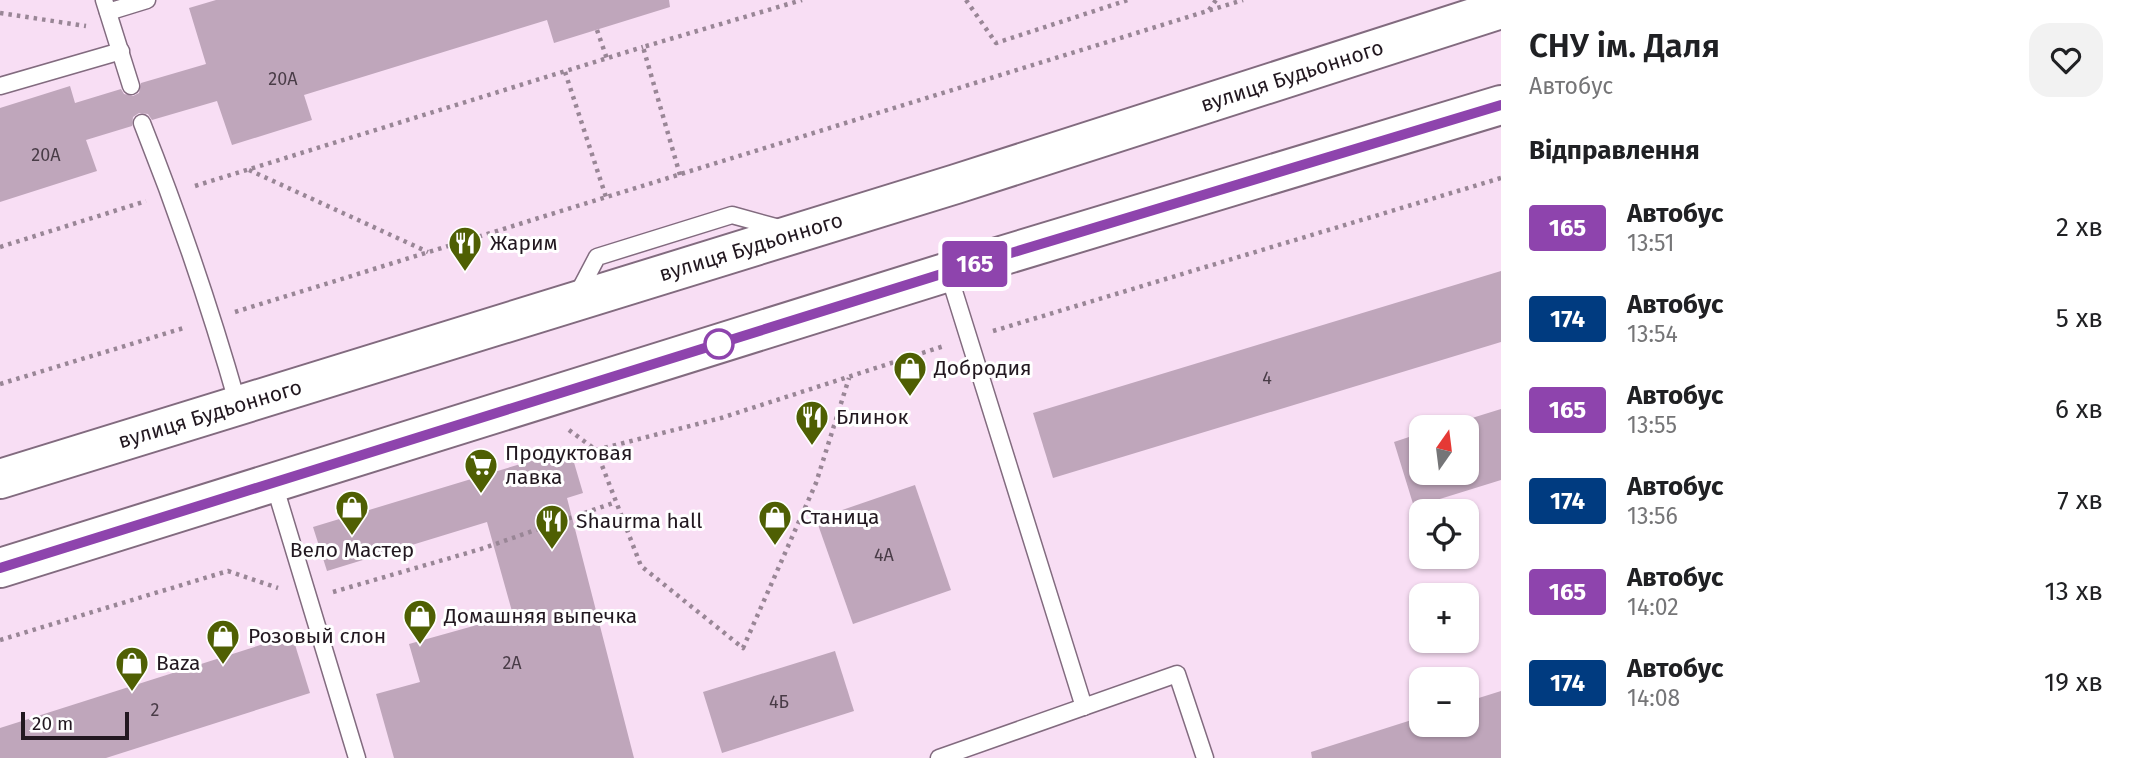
<!DOCTYPE html>
<html lang="uk">
<head>
<meta charset="utf-8">
<style>
  body { margin:0; font-family:"Fira Sans",sans-serif; background:#f2f2f2; color:#202124; height:100vh; display:flex; flex-direction:column; font-size:26px; white-space:nowrap }
  * { box-sizing:border-box; margin:0 }
  p { font-size:23px; color:#757577 }
  .icon { flex:none; width:38px; height:38px; fill:none; stroke:currentColor; stroke-width:2; stroke-linecap:round; stroke-linejoin:round }
  .map { position:relative; flex:1; overflow:hidden }
  .drawer { display:flex; flex-direction:column; background:#fff; width:630px }
  .drawer>* { flex:none }
  .badge { padding:0 14px; border-radius:5px; font-size:24px; line-height:46px }
  .needle { width:46px; rotate:14deg }
  .controls { position:absolute; left:1409px; top:415px; display:grid; gap:14px }
  .controls a { display:grid; place-items:center; width:70px; height:70px; border-radius:14px; background:#fff; box-shadow:0 2px 5px #0004; font-size:35px }
  .scale { position:absolute; left:21px; bottom:18px; width:108px; box-sizing:border-box; padding-left:7px; border:4px solid #221820; border-top:0; font-size:19px; line-height:24px; white-space:nowrap; color:#221820; -webkit-text-stroke:5px #fff; paint-order:stroke }
  .map>.badge { position:absolute; translate:-50% -50%; box-shadow:0 0 0 4px #fff }
  h2 { padding:0 28px; font-size:26px; line-height:63px }
  .round { display:grid; place-items:center; flex:none; width:74px; height:74px; border-radius:21px; background:#f2f2f2 }
  .head { display:flex; align-items:center; justify-content:space-between; height:119px; padding:0 28px }
  h1 { font-size:33px; font-weight:600; line-height:52px }
  ul { padding:0; list-style:none }
  li { display:flex; align-items:center; gap:21px; height:91px; padding:0 28px }
  li div { flex:1 }
  li b { display:block; font-size:26px }
  li em { font-style:normal }
  li .badge { min-width:77px; font-weight:700; text-align:center }
  main { display:flex; flex:1; min-height:0 }
  .map>svg:first-child { display:block }
  .building { fill:#bfa6bb }
  .lines { fill:none; stroke-linecap:round; stroke-linejoin:round }
  .service-casing { stroke:#826b7f; stroke-width:19 }
  .secondary-casing { stroke:#826b7f; stroke-width:42 }
  .path { stroke:#998696; stroke-width:4.5; stroke-dasharray:3.5 5; stroke-linecap:butt }
  .service { stroke:#fff; stroke-width:16 }
  .secondary { stroke:#fff; stroke-width:38 }
  .line-casing { stroke:#fff; stroke-width:16 }
  .line { stroke:#8e44ad; stroke-width:10 }
  .stop-dot { fill:#fff; stroke:#8e44ad; stroke-width:3.5 }
  .labels { text-anchor:middle; dominant-baseline:central; stroke-width:6; stroke-linejoin:round; paint-order:stroke }
  .number-label { font-size:18px; fill:#493c47 }
  .street-label { font-size:21px; fill:#221820; stroke:#fff }
  .poi-label { font-size:21px; fill:#221820; stroke:#fff; text-anchor:start }
</style>
</head>
<body>
<main>
<div class="map">
<svg width="1501" height="758" viewBox="0 0 1501 758">
  <rect width="100%" height="100%" fill="#f8def4"/>
  <g class="building">
    <path d="M216,0H669L670,7L554,43L547,20L304,95L312,120L232,145L217,101L152,120L148,114L139,113L133,117L132,126L86,140L97,171L0,202V108L70,86L75,103L121,89L124,94L133,96L139,93L141,83L206,64L189,8Z"/>
    <path d="M1501,271V342L1053,478L1033,413Z"/>
    <path d="M1501,409V480L1414,507L1394,442L1421,433V472H1466V427H1443Z"/>
    <path d="M570,449L583,493L567,498L634,758H394L376,694L420,682L409,644L513,615L487,522L327,571L313,527Z"/>
    <path d="M915,485L951,590L853,624L816,519Z"/>
    <path d="M292,635L310,693L106,758H0V728Z"/>
    <path d="M835,651L854,711L722,753L703,692Z"/>
    <path d="M1501,691V758H1312L1311,752L1421,717V724H1466V702Z"/>
  </g>
  <g class="lines">
    <defs>
      <g id="service">
        <path d="M104,0L131,86"/>
        <path d="M108,12L147,0"/>
        <path d="M0,86L121,51"/>
        <path d="M142,123C179,216 211,310 238,405"/>
        <path d="M948,272L1084,707"/>
        <path d="M576,297L597,257L732,215L783,229"/>
        <path d="M274,484L357,758"/>
        <path d="M939,758L1177,674L1205,758"/>
      </g>
      <g id="secondary">
        <path d="M0,479L956,184L1501,9"/>
        <path d="M0,568L948,272L1501,105"/>
      </g>
    </defs>
    <use href="#service" class="service-casing"/>
    <use href="#secondary" class="secondary-casing"/>
    <g class="path">
      <path d="M966,0L996,43L1128,0"/>
      <path d="M1209,10L1216,0"/>
      <path d="M0,13L86,26"/>
      <path d="M597,30L607,59"/>
      <path d="M565,72L606,197"/>
      <path d="M249,170L428,252"/>
      <path d="M680,175L643,47L802,0"/>
      <path d="M195,186L643,47"/>
      <path d="M0,247L146,201"/>
      <path d="M235,312L1243,0"/>
      <path d="M993,331L1501,178"/>
      <path d="M0,384L187,327"/>
      <path d="M569,430L596,450L721,418L944,346"/>
      <path d="M596,450L641,566L743,648L816,483L849,378"/>
      <path d="M333,592L481,549L616,502"/>
      <path d="M0,640L228,571L278,588"/>
    </g>
    <use href="#service" class="service"/>
    <use href="#secondary" class="secondary"/>
  </g>
  <g class="lines">
    <defs>
      <path id="line" d="M0,568L948,272L1501,105"/>
    </defs>
    <use href="#line" class="line-casing"/>
    <use href="#line" class="line"/>
  </g>
  <defs>
    <symbol id="restaurant-pin" viewBox="-11 -11 22 30"><path d="M0 17L-7.5 6A9.5 9.5 0 1 1 7.5 6Z" fill="#4f5f03" stroke="#fff"/><path d="M-5-6h1v4h1v-4h1v4h1v-4h1v5L-1.5 .5V6h-2V.5L-5-1ZM5-6V6H3V1.5H1.5Q1.5-4 5-6Z" fill="#fff"/></symbol>
    <symbol id="shop-pin" viewBox="-11 -11 22 30"><path d="M0 17L-7.5 6A9.5 9.5 0 1 1 7.5 6Z" fill="#4f5f03" stroke="#fff"/><path d="M-5-2.5h2.3a2.7 3.5 0 0 1 5.4 0H5L5.5 6h-11ZM-1.5-2.5h3a1.5 2.3 0 0 0-3 0Z" fill="#fff"/></symbol>
    <symbol id="supermarket-pin" viewBox="-11 -11 22 30"><path d="M0 17L-7.5 6A9.5 9.5 0 1 1 7.5 6Z" fill="#4f5f03" stroke="#fff"/><path d="M-6-5.5h2.5l.6 2H6L4.5 2H-2.5L-4.4-4H-6ZM-1.5 3.2a1.3 1.3 0 1 0 .1 0ZM3 3.2a1.3 1.3 0 1 0 .1 0Z" fill="#fff"/></symbol>
  </defs>
  <g fill-rule="evenodd">
    <use href="#restaurant-pin" x="446" y="224" width="38" height="52"/>
    <use href="#shop-pin" x="891" y="349" width="38" height="52"/>
    <use href="#restaurant-pin" x="793" y="398" width="38" height="52"/>
    <use href="#supermarket-pin" x="462" y="446" width="38" height="52"/>
    <use href="#shop-pin" x="333" y="488" width="38" height="52"/>
    <use href="#shop-pin" x="756" y="498" width="38" height="52"/>
    <use href="#restaurant-pin" x="533" y="502" width="38" height="52"/>
    <use href="#shop-pin" x="401" y="597" width="38" height="52"/>
    <use href="#shop-pin" x="204" y="617" width="38" height="52"/>
    <use href="#shop-pin" x="113" y="644" width="38" height="52"/>
  </g>
  <circle class="stop-dot" cx="719" cy="344" r="14"/>
  <g class="labels">
    <g class="number-label">
      <text x="283" y="79">20А</text>
      <text x="46" y="155">20А</text>
      <text x="1267" y="378">4</text>
      <text x="884" y="555">4А</text>
      <text x="512" y="663">2А</text>
      <text x="779" y="702">4Б</text>
      <text x="155" y="710">2</text>
    </g>
    <g class="street-label">
      <text transform="translate(1292 76) rotate(-18)">вулиця Будьонного</text>
      <text transform="translate(751 247) rotate(-17)">вулиця Будьонного</text>
      <text transform="translate(210 414) rotate(-17)">вулиця Будьонного</text>
    </g>
    <g class="poi-label">
      <text x="490" y="243">Жарим</text>
      <text x="934" y="368">Добродия</text>
      <text x="836" y="417">Блинок</text>
      <text x="505" y="453">Продуктовая<tspan x="505" dy="24">лавка</tspan></text>
      <text x="800" y="517">Станица</text>
      <text x="576" y="521">Shaurma hall</text>
      <text x="352" y="550" text-anchor="middle">Вело Мастер</text>
      <text x="444" y="616">Домашняя выпечка</text>
      <text x="248" y="636">Розовый слон</text>
      <text x="156" y="663">Baza</text>
    </g>
  </g>
</svg>
<div class="controls">
<a><svg class="needle" viewBox="-14 -14 28 28"><path d="M0-13l5 13h-10z" fill="#e53935"/><path d="M0 13l5-13h-10z" fill="#757577"/></svg></a>
<a><svg class="icon" aria-label="locate" viewBox="0 0 24 24"><circle cx="12" cy="12" r="6"/><path d="M12 2v4M12 18v4M2 12h4M18 12h4"/></svg></a>
<a>+</a>
<a>−</a>
</div>
<div class="scale">20 m</div>
<b class="badge" style="left:975px;top:264px;background:#8e44ad;color:#fff">165</b>
</div>
<section class="drawer">
<div class="head"><div><h1>СНУ ім. Даля</h1><p>Автобус</p></div><a class="round"><svg class="icon" aria-label="heart" viewBox="0 0 24 24"><path d="M12 20l-8-8c-3-5 5-10 8-4 3-6 11-1 8 4z"/></svg></a></div>
<h2>Відправлення</h2>
<ul>
<li><span class="badge" style="background:#8e44ad;color:#fff">165</span><div><b>Автобус</b><p>13:51</p></div><em>2 хв</em></li>
<li><span class="badge" style="background:#003b80;color:#fff">174</span><div><b>Автобус</b><p>13:54</p></div><em>5 хв</em></li>
<li><span class="badge" style="background:#8e44ad;color:#fff">165</span><div><b>Автобус</b><p>13:55</p></div><em>6 хв</em></li>
<li><span class="badge" style="background:#003b80;color:#fff">174</span><div><b>Автобус</b><p>13:56</p></div><em>7 хв</em></li>
<li><span class="badge" style="background:#8e44ad;color:#fff">165</span><div><b>Автобус</b><p>14:02</p></div><em>13 хв</em></li>
<li><span class="badge" style="background:#003b80;color:#fff">174</span><div><b>Автобус</b><p>14:08</p></div><em>19 хв</em></li>
</ul>
</section>
</main>
</body>
</html>
